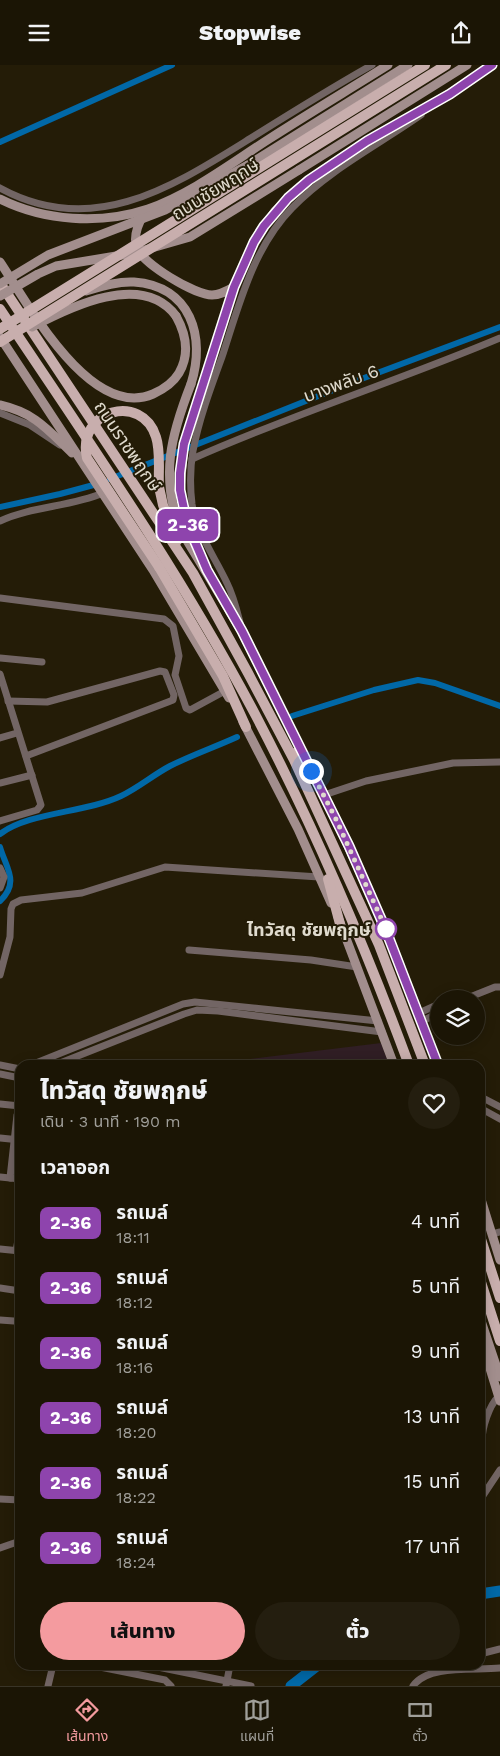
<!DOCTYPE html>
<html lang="th">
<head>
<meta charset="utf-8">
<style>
  body { margin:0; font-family:"Work Sans","Noto Sans Thai",sans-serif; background:#241e0f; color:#f1f3f6; height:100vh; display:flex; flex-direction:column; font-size:19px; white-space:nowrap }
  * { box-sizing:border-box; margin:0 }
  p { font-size:16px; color:#a09f9a }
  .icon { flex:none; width:28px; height:28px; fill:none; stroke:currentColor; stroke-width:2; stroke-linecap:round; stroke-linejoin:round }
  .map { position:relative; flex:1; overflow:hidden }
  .panel { position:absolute; left:15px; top:995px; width:470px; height:610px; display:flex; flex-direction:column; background:#1b1505; border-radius:15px; box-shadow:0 2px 12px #0003,0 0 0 1px #393427 }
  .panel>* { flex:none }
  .badge { padding:0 10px; border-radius:8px; font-size:18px; line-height:32px }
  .tools { position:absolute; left:430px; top:925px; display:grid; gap:10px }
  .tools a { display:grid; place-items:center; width:55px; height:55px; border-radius:50%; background:#1b1505; box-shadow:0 2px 12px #0003,0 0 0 1px #393427; font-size:25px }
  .you { position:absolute; width:25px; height:25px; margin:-12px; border:4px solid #fff; border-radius:50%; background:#1a73e8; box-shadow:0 0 0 8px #1a73e833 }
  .map>.badge { position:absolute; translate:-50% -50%; box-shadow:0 0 0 2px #fff }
  h2 { padding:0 25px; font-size:19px; line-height:45px }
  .round { display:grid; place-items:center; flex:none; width:52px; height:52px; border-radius:26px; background:#241e0f }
  .head { display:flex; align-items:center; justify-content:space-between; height:85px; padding:0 25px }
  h1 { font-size:24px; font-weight:800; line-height:38px }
  .cta { display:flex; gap:10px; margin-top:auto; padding:10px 25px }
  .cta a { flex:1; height:58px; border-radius:30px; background:#f49b9f; color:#111; font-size:20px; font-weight:800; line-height:58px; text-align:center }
  .cta a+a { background:#241e0f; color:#f1f3f6 }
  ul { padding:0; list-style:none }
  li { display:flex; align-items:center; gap:15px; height:65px; padding:0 25px }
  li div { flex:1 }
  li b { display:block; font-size:19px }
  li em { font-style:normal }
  li .badge { min-width:55px; font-weight:700; text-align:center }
  header { display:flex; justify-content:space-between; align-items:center; height:65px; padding:0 25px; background:#1b1505; font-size:22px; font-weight:800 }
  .tab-bar { display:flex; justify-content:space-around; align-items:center; height:70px; border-top:1px solid #393427; background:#1b1505; font-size:14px; color:#a09f9a }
  .tab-bar a { display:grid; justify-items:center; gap:2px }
  .tab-bar .current { color:#f49b9f }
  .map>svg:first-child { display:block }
  .commercial { fill:#301e24 }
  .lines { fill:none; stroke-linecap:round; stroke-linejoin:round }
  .canal { stroke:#0168a7; stroke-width:6 }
  .river { stroke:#0168a7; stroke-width:11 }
  .street { stroke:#726564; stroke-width:7 }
  .secondary { stroke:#a28e8d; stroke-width:9 }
  .primary { stroke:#c8aead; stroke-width:10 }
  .secondary-bridge { stroke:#a28e8d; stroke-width:9 }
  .primary-bridge { stroke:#c8aead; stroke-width:10 }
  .line-casing { stroke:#fff; stroke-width:11 }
  .line { stroke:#8e44ad; stroke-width:8 }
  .walk { stroke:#e0dbce; stroke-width:5; stroke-dasharray:0 9 }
  .stop-dot { fill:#fff; stroke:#8e44ad; stroke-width:2.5 }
  .labels { text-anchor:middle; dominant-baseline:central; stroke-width:4; stroke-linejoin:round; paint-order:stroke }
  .street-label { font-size:18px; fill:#e0dbce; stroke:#241c07 }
  .stop-label { font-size:18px; font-weight:bold; fill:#e0dbce; stroke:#241c07; text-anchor:end }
</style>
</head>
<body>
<header><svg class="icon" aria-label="menu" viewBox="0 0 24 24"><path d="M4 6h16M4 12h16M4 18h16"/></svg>Stopwise<svg class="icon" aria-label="share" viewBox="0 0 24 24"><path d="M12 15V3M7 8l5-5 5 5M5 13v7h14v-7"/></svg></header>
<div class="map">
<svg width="500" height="1621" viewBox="0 0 500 1621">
  <rect width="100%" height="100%" fill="#241c07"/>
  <path class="commercial" d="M381,978L389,1000H202Z"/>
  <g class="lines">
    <g class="canal">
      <path d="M0,77L172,0"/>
      <path d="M110,414L356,316L500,262"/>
      <path d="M0,442L60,429L101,418"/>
      <path d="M292,651L374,625L418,615L435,618L500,641"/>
      <path d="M0,769C29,747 85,748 121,731C138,723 153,710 170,701C192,690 215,682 237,672"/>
      <path d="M0,782C6,803 20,817 0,836"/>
    </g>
    <g class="river">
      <path d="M480,1529L500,1526"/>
      <path d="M291,1621L318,1600"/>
    </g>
    <g class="street">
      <path d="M0,123C93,174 172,122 251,73C291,48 331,23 372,0"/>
      <path d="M0,348L30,360L60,380"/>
      <path d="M192,394C293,349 398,316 500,273"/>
      <path d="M0,456C32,441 70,442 103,428"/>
      <path d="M0,533L164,554L173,561L179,591L175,610L186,643L190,645L225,626"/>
      <path d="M241,561C237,546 234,532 227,518C215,492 196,467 192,439C190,422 190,403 193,386C199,354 211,322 222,292C239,240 253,183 292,143C329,105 378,80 421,50"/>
      <path d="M0,593L42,597"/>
      <path d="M0,609L41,740L37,745L0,756"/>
      <path d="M8,636L47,637L160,606L165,607L174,630L173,635L168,637L26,691"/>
      <path d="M0,673L17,668"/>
      <path d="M0,718L32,710"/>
      <path d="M324,730L366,716L453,698L500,697"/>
      <path d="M0,803L4,812L0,823"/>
      <path d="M189,885L311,895L357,902"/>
      <path d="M0,910L10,872L11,844L13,839L21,835L82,828L165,802L319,812"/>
      <path d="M465,934L495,922H500"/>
      <path d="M419,948L439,939"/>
      <path d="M422,956L439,948"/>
      <path d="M0,1000L20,1004"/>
      <path d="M31,1000L183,939L195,937L378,956"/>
      <path d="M55,1000L184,949L197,945L218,946L382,967"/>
      <path d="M0,1009L20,1013"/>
      <path d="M480,1027L483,1036L480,1043L500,1054"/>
      <path d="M483,1033L500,1042"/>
      <path d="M0,1039L20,1041"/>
      <path d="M0,1073L20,1075"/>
      <path d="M0,1112L20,1114"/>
      <path d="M10,1113L17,1050L20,1045"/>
      <path d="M492,1169L500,1167"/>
      <path d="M0,1184L20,1186"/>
      <path d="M16,1186L20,1164"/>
      <path d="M0,1223L20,1226"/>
      <path d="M0,1255L14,1256"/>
      <path d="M480,1408C484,1397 481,1387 482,1376C482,1363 489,1340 499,1331"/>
      <path d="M0,1434L20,1435"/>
      <path d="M480,1435L500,1405"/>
      <path d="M0,1483L20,1476"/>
      <path d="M20,1511V1522"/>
      <path d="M480,1589L500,1584"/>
      <path d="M90,1600L165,1615L171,1621"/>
      <path d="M148,1600L251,1621"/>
      <path d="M48,1621L53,1600"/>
      <path d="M226,1621L230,1600"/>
      <path d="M413,1621C428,1599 476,1606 500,1603"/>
    </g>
    <g class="secondary">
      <path d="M248,100L408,0"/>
      <path d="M299,105L467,0"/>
      <path d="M0,134C44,156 100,160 148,144C191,129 230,99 269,74C308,49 348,25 388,0"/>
      <path d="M144,149C138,159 133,172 137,183C143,199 195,230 212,230C220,230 227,226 234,222"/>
      <path d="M0,197C27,237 90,356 153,329C162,325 173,318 179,308C190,289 186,269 176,251"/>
      <path d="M0,272L153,505L229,633"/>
      <path d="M191,319C171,370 160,411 180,464L242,567L335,752L385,863L438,1000"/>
      <path d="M0,340C35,348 47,364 72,388"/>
      <path d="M200,489L187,459L180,425L184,379L234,222L254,177L275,146L309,115L367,77L449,29L492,0"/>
      <path d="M243,657L298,764L331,838"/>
      <path d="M338,852L394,1000"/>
      <path d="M480,1131L500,1195"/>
      <path d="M480,1253L500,1312"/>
      <path d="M480,1271L500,1336"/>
    </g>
    <g class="primary">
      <path d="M2,221L193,508L248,608L294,695L379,880L425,1000"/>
      <path d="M0,244C89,377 181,509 256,651C315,764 365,881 409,1000"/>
      <path d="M159,422L163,440L177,476"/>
      <path d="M159,502L223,611L246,662"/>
      <path d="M295,688L311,706"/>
      <path d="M328,814L340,859"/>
      <path d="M480,1171L500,1233"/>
      <path d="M480,1214L500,1276"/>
    </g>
    <g class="secondary-bridge">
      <path d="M0,219L48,190L165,145L248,100"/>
      <path d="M86,226C101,221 118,216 134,217C191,221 206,272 191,319"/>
      <path d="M0,231L38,209L56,201L134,188L190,172L299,105"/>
      <path d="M32,262C70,242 142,206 176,251"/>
    </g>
    <g class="primary-bridge">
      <path d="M0,264L425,0"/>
      <path d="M0,277L446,0"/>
      <path d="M159,422C158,407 161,387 156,372C142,327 76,345 87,393L159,502"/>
    </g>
  </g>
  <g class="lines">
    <defs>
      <path id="line" d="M438,1000L385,863L349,781L242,566L207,505L187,458L180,425V408L184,379L234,222L254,177L264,161L288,133L309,115L367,76L450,29L492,0"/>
    </defs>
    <use href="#line" class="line-casing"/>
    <use href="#line" class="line"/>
    <path class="walk" d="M311,706L335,752L386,864"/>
  </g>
  <circle class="stop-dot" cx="386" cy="864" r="10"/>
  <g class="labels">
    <g class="street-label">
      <text transform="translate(215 124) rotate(-32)">ถนนชัยพฤกษ์</text>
      <text transform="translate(341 318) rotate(-20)">บางพลับ 6</text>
      <text transform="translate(128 381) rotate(56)">ถนนราชพฤกษ์</text>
    </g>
    <g class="stop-label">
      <text x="371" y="864">ไทวัสดุ ชัยพฤกษ์</text>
    </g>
  </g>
</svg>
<div class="tools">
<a><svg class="icon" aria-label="layers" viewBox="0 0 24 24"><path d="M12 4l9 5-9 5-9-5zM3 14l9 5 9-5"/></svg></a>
</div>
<div class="you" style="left:311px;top:706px"></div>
<b class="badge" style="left:188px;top:460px;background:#8e44ad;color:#fff">2-36</b>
<section class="panel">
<div class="head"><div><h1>ไทวัสดุ ชัยพฤกษ์</h1><p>เดิน · 3 นาที · 190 m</p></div><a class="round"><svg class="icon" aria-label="heart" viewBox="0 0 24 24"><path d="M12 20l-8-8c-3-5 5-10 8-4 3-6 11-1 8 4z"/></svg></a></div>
<h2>เวลาออก</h2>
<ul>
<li><span class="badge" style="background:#8e44ad;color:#fff">2-36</span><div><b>รถเมล์</b><p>18:11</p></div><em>4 นาที</em></li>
<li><span class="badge" style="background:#8e44ad;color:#fff">2-36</span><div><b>รถเมล์</b><p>18:12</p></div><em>5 นาที</em></li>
<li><span class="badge" style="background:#8e44ad;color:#fff">2-36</span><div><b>รถเมล์</b><p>18:16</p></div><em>9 นาที</em></li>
<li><span class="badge" style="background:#8e44ad;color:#fff">2-36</span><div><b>รถเมล์</b><p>18:20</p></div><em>13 นาที</em></li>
<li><span class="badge" style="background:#8e44ad;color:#fff">2-36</span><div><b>รถเมล์</b><p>18:22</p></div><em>15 นาที</em></li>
<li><span class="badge" style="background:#8e44ad;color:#fff">2-36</span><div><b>รถเมล์</b><p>18:24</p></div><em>17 นาที</em></li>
</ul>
<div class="cta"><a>เส้นทาง</a><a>ตั๋ว</a></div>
</section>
</div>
<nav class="tab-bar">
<a class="current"><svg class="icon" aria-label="directions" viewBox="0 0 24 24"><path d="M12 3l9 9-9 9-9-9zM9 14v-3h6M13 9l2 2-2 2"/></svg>เส้นทาง</a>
<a><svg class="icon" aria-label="map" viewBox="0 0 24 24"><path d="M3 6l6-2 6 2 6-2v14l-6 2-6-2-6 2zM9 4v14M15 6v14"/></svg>แผนที่</a>
<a><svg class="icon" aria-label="tickets" viewBox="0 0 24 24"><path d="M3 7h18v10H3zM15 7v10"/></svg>ตั๋ว</a>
</nav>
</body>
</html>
